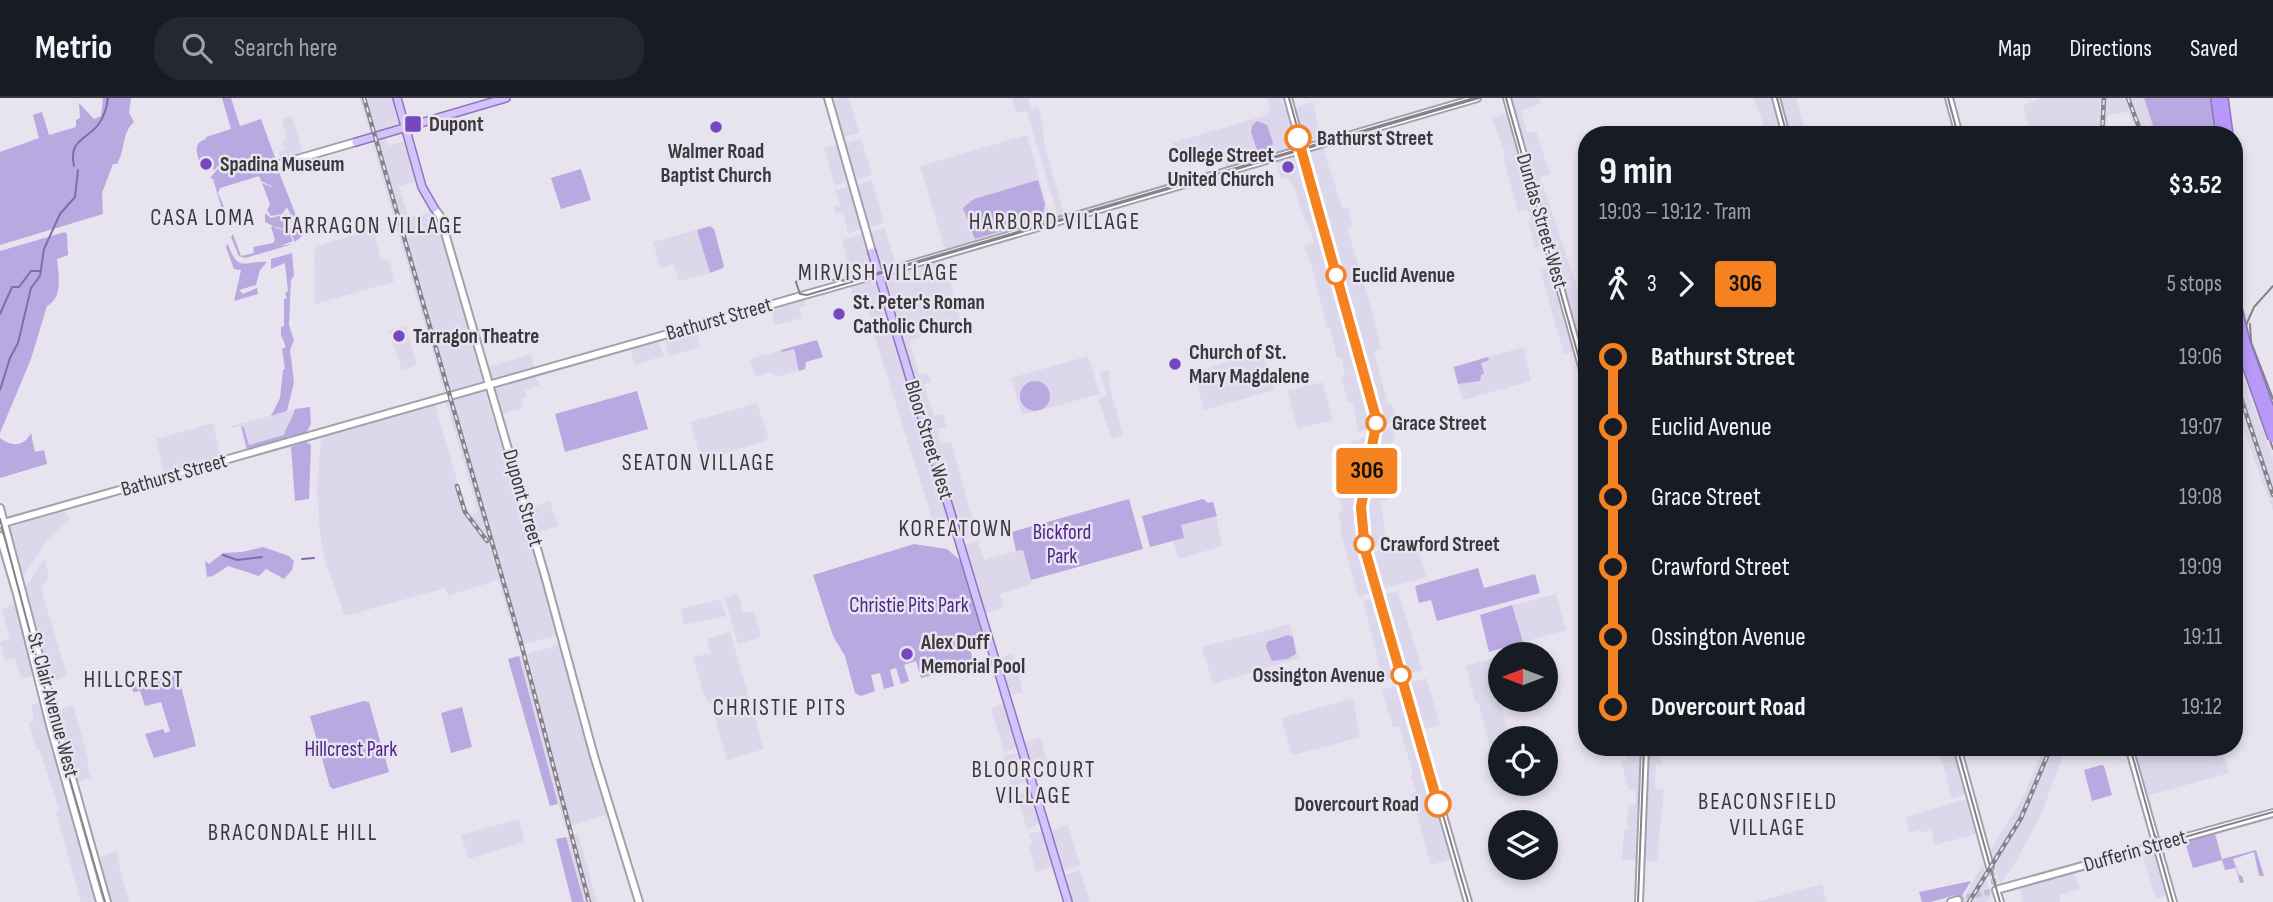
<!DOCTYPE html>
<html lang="en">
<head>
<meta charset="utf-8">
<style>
  body { margin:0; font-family:"Sofia Sans Condensed",sans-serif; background:#242831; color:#f1f3f6; height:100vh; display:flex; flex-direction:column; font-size:26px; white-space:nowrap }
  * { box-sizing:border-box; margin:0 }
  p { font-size:23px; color:#9ea1a6 }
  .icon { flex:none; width:38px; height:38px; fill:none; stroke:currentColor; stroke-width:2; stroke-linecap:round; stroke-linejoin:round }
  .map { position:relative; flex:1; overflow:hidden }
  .side { position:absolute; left:1578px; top:28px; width:665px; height:630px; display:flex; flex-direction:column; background:#171b24; border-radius:28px; box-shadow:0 4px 10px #0003 }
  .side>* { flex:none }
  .badge { padding:0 14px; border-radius:5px; font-size:24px; line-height:46px }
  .needle { width:46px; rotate:270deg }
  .fabs { position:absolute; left:1488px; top:544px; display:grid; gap:14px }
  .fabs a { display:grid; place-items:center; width:70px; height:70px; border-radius:50%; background:#171b24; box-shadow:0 4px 10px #0003; font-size:35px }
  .map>.badge { position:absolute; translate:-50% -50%; box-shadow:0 0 0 4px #fff }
  .legs { display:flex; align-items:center; gap:10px; height:77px; padding:0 21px; font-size:23px }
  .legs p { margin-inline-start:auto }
  .headline { display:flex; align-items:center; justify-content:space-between; height:119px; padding:0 21px }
  h1 { font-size:38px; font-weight:700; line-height:52px }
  ul { padding:0 21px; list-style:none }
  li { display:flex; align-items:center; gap:24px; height:70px; font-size:26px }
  li i { display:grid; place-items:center; width:10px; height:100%; margin:0 9px; background:currentColor }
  li i::after { content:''; width:18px; height:18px; margin:-9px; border:5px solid; border-radius:50%; background:#171b24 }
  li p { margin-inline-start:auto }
  li:first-child i { background:linear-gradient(#0000 50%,currentColor 0) }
  li:last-child i { background:linear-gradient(currentColor 50%,#0000 0) }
  header { display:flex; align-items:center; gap:42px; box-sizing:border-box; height:98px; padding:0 35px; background:#171b24; border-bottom:2px solid #363941 }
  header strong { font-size:33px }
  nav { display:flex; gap:38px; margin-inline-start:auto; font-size:24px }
  .search { width:490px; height:63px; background:#242831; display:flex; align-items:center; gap:18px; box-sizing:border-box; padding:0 24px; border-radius:28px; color:#9ea1a6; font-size:26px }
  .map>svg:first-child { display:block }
  .built { fill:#dcd7ea }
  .green { fill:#b8a9e0 }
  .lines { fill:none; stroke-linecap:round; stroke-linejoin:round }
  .stream { stroke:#806cab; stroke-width:2 }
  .secondary-tunnel { stroke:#c5c2cc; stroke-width:6; stroke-dasharray:6 3; stroke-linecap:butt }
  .secondary-casing { stroke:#a3a0ac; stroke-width:10 }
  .primary-casing { stroke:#8c77b8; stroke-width:10 }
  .motorway-casing { stroke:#8c77b8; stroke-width:12 }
  .secondary { stroke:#fff; stroke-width:6 }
  .primary { stroke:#d4c2fc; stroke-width:7 }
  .motorway { stroke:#b899fa; stroke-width:9 }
  .tram { stroke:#85828a; stroke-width:2 }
  .rail-casing { stroke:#85828a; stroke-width:4.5 }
  .rail { stroke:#e7e4f0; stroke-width:2; stroke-dasharray:5; stroke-linecap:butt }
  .motorway-bridge-casing { stroke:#8c77b8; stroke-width:12; stroke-linecap:butt }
  .motorway-bridge { stroke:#b899fa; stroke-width:9 }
  .line-1-casing { stroke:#fff; stroke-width:16 }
  .line-1 { stroke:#f58220; stroke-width:10 }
  .poi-dot { fill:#7648c0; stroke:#e7e4f0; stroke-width:2.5 }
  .stop-1-dot { fill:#fff; stroke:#f58220; stroke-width:3.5 }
  .labels { text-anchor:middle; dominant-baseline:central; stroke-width:5; stroke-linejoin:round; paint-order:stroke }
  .poi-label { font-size:21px; font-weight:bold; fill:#3b393e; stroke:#e7e4f0; text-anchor:start }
  .stop-label { font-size:21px; font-weight:bold; fill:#3b393e; stroke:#e7e4f0; text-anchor:start }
  .street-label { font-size:21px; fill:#3b393e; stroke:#e7e4f0 }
  .park-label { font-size:21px; fill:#4f248b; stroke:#e7e4f0 }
  .neighbourhood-label { font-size:23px; letter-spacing:2px; fill:#3b393e; stroke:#e7e4f0 }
</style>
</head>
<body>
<header>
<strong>Metrio</strong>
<div class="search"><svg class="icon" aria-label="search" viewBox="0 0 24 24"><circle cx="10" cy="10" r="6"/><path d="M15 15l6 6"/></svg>Search here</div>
<nav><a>Map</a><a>Directions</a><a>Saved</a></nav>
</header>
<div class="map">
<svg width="2273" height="804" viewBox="0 0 2273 804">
  <rect width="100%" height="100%" fill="#e7e4f0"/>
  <g class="built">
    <path d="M360,0H392L399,27L370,35Z"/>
    <path d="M841,0H849L859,35L844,39L834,3Z"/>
    <path d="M1012,0H1028L1031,11L1038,9L1044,32L1042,33L1047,55L1064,117L1058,119L1027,13L1016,15Z"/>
    <path d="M1268,0H1281L1285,13L1313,4L1323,49L1342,110L1348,109L1353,128L1347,130L1373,216L1381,251L1374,254L1388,306H1392L1396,323L1358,334L1353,303L1348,304L1341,278L1345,276L1341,259L1337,260L1330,230H1327L1311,166L1304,148L1314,145L1308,126L1304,121L1293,87L1287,80L1281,81L1276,64L1277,54L1226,69L1221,53L1177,63L1172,45L1267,17L1270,11Z"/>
    <path d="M1512,0H1539L1541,6L1521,12L1527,35L1536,33L1550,76L1540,79L1583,206L1578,208L1583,226L1578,228L1579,234H1577L1582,251L1564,256L1540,172L1558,167L1552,145L1535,150L1528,124L1531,122L1529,114L1527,111L1518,114L1503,58L1505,54L1492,20L1515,13Z"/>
    <path d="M1754,0H1796L1806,37H1767Z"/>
    <path d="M2043,0H2144L2156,37H2137L2128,14L2107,17L2106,37H2031L2023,7Z"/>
    <path d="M292,18L303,56L282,62L278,54L285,52L282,43L287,41L282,21Z"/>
    <path d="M1027,37L1050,121L945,151L920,68Z"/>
    <path d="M386,40L388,48L404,43L416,83L399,88L408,119L432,115L435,119L483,284L444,294L372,44Z"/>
    <path d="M861,40L872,77L857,82L846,45Z"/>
    <path d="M837,47L848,83L835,88L824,50Z"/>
    <path d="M872,82L884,125L870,129L858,87Z"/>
    <path d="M849,89L862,131L848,135L843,114L836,115L834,109L840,107L835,92Z"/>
    <path d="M885,130L897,170L942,157L960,221L920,233L921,239L911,242L910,246L919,277L928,275L931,284L924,286L928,299L934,318L943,316L946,329L937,331L941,346L951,344L977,438L962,442L957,428L936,433L871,227L898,220L871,134Z"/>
    <path d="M370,132H373L380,158L390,164L394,184L315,206L314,153L317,148Z"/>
    <path d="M697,132L710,175L679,183L674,166L660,170L653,144Z"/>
    <path d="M863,136L873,172L852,179L842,142Z"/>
    <path d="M876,181L887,217L871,221L866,206L856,208L850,188Z"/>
    <path d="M804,202L807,208L799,210L802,220L775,227L771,211Z"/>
    <path d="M403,228L406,229L417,267L402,272L388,233Z"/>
    <path d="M696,232L700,249L669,258L665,244L666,240Z"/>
    <path d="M658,243L664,258L634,267L631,251Z"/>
    <path d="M793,249L799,273L777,279L771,274L755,279L750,261Z"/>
    <path d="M1524,249L1531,283L1463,302L1453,269Z"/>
    <path d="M1262,254L1274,292L1204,312L1194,274Z"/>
    <path d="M531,256L534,269L492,282L488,269Z"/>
    <path d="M1088,258L1100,296L1022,317L1011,280Z"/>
    <path d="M2235,258L2273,359V413L2235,308Z"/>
    <path d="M1109,272L1111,294L1123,337L1112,340L1098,301L1107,298L1100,274Z"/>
    <path d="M535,278L540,287L525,292L526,299L521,301L523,310L502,316L495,290Z"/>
    <path d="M1322,284L1333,322L1298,331L1287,293Z"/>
    <path d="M485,293L539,473L556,538L518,548L498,482L448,498L445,490L345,518L326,466L320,436L317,391L321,340L435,307L463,403L471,417L478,414L446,304Z"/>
    <path d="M757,305L769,342L701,362L690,324Z"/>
    <path d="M306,309L301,332L271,341L246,348L241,328L231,330L230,328Z"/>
    <path d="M213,325L221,359L164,374L156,341Z"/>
    <path d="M1392,329L1395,343L1388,346L1393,362L1383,365L1389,384L1383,386L1387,402L1381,404L1386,445L1372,449L1360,448L1373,494L1358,499L1340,430L1342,429L1338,414L1343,412L1337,393L1357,387L1353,374L1356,373L1355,369L1350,370L1348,365L1352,363L1350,344Z"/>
    <path d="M1203,401L1208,405L1213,404L1222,448L1179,461L1174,445L1175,441L1183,439L1175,409Z"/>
    <path d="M550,403L558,428L537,434L530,410Z"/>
    <path d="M63,413L70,421L47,443L24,477H22L9,429Z"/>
    <path d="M1416,442L1426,479L1382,491L1372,455Z"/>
    <path d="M978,443L984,462L1023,451L1031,482L1032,486L1000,496L1004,510L986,515L965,449L966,446Z"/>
    <path d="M44,461L49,478L41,490L67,578L50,584L26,489Z"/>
    <path d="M1398,493L1422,572L1383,583L1363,503Z"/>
    <path d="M738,495L743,515L754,513L761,539L738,546L725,500Z"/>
    <path d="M1556,496L1566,532L1523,544L1512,507Z"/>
    <path d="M720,501L726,518L684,527L681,511Z"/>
    <path d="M15,503L36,577L21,581L15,560L5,563L0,544L10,541L2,513Z"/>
    <path d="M1290,526L1299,560L1213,586L1202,549Z"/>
    <path d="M730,534L764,651L727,662L712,609L704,597L693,559L711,555L707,541Z"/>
    <path d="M561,546L586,645L608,716L565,730L519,558Z"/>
    <path d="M1012,556L1023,594L1012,597L999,560Z"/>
    <path d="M1500,558V592L1497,593L1507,631L1511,630L1514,640H1500V656L1492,658L1478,603L1475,604L1466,568Z"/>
    <path d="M1426,580L1440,627L1422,632L1409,585Z"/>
    <path d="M1401,587L1451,761L1431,767L1411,696L1416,694L1411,678L1413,676L1399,628L1393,629L1382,592Z"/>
    <path d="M1353,600L1360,639L1294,657L1291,656L1282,620Z"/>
    <path d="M41,604L98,804H81L56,714L59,712L40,652L37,653L29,625L34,623L31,607Z"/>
    <path d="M1001,606L1005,607L1017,649L1004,654L991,610Z"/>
    <path d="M73,607L89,664L87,666L91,680L78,684L57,612Z"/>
    <path d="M1040,639L1051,676L1036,680L1025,644Z"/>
    <path d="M1624,649H1658L1662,667H1656L1655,690L1664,692L1657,763L1622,762L1624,732L1630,730L1627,722L1629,711L1630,708L1636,706L1635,691L1629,693L1621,664L1627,662Z"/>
    <path d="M1938,649H1953L1966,696L1952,701Z"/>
    <path d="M2044,649H2066L2040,719L2015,765L2000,786L1990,753L2024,697Z"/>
    <path d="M2174,649H2221L2229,675L2147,698L2136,660Z"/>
    <path d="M1019,654L1028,683L1011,689L1003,658Z"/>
    <path d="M1030,693L1040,725L1027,731L1016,696Z"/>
    <path d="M1966,701L1976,736L1935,747L1931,732L1921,735L1920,732L1909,735L1905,719Z"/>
    <path d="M519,721L525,744L468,761L461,737Z"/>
    <path d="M1068,727L1080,767L1063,772L1051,732Z"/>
    <path d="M1042,733L1053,768L1036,774L1029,749L1032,745L1029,736Z"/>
    <path d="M578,735L597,804H584L566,739Z"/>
    <path d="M2153,752L2166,797L2156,801L2142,756Z"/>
    <path d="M116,753L121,775L129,804H111L98,760Z"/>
    <path d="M1983,766L1991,799L1987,804H1961Z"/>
    <path d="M1080,772L1090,804H1073L1064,777Z"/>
    <path d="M2074,775L2080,791L2059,797L2060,804H2023L2019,790Z"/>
    <path d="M1822,786L1827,804H1756Z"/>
  </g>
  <g class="green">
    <path d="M103,0H131L129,15L134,24C122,34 125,53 117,66H113L102,95L103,116L0,147V54L39,40L33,17L42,14L49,37L76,29V22L80,20L79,5L94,21L101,18Z"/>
    <path d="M222,0H231L240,28L261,21L278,68L276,70L279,74L300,128L302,138L295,144L290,134L293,121L287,109L282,116L271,118L267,112L270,106L262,85L271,89H273L261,83L259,78L220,90L218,95L225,111H222L213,81L210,80L221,67L218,52L220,66L214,72L210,68L214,65L213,62L205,60L199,63C196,52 194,45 206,41V39L231,31Z"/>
    <path d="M2144,0H2212L2217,37H2156Z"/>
    <path d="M1257,23L1267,27L1273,45L1271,52L1266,55L1257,52L1251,34L1252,28Z"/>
    <path d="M581,71L591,102L561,111L551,80Z"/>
    <path d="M1038,82L1045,106L1042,121L975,141L963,110L974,101Z"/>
    <path d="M265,115L271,120L286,116L291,118L289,133C282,133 279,128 273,129L289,134L293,143L280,148L293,146L245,160L239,158L231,139L233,136L241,158L254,155L253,149L273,145L275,142L271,129L273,128L265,124Z"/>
    <path d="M710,128L714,131L724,168L723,170L710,175L697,132Z"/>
    <path d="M65,134L67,136L68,157L57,161C58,176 64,199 47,208L31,261L0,335V153Z"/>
    <path d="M228,146C238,176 246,162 267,164L260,172L256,187L239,192L243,196L257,190L258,196L234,203L241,172L234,171L226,149Z"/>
    <path d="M292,155L294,178L291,182L289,227L294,242L290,252L294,284L287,313L271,318L280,300L283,272L285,271L282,251L286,249L281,237V229L284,228V201L287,200L285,195L288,193L285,165L271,171V161Z"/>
    <path d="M817,242L823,259L806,264L805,271L799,273L794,251L782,254L781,252Z"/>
    <path d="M1488,259L1489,262L1481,265L1484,276L1481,277L1480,283L1458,286L1454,269Z"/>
    <circle cx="1035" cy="298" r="15"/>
    <path d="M637,293L648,331L565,354L555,316Z"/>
    <path d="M310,309L311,326L306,335L247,352L241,328L244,330L249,347L284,337C287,327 292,322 295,311Z"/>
    <path d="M31,335L35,354L44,352L47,366L0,380V340C11,349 24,349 31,335Z"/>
    <path d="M306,344L311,347L309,401L295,403L291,349Z"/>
    <path d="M1129,401L1143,451L1031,482L1023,452L1016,453L1012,434Z"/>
    <path d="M1203,401L1208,405L1213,404L1217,418L1181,427L1184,440L1150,449L1142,418Z"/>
    <path d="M914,446L947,451L961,463L987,547L970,552L974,564L925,579L921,580L916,563L904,567L909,583L901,586L896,570L890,572L894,588L884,591L880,575L871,577L875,593L861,598L855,595L845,558L833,538L813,477Z"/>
    <path d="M263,449L289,458L294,463L292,472L284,481L266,471L259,478L228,468L213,478L207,479L205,463L209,466L223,455L242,454Z"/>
    <path d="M1478,470L1484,490L1535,476L1540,495L1437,523L1431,502L1419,505L1415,488Z"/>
    <path d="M1512,507L1523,544L1489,554L1480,517Z"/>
    <path d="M1288,537L1293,539L1296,556L1287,561L1272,563L1266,549L1267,544Z"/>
    <path d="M519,558L558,706L550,708L508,561Z"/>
    <path d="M178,576L196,648L154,660L145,636L163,631L165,635L170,633L161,604L145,608L140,593L133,594L132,589Z"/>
    <path d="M364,603L369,604L389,674L333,691L330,689L310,618Z"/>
    <path d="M462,609L472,649L451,655L441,615Z"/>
    <path d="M2101,667L2104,668L2112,697L2092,703L2084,672Z"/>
    <path d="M2215,736L2222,761L2256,752L2264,778H2259L2254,754L2233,761L2239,777L2242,778L2244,784L2240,785L2236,770L2225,772L2222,762L2193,770L2185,744Z"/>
    <path d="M566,739L584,804H572L556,741Z"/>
    <path d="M1971,783L1958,804L1956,797L1931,804H1922L1919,794Z"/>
  </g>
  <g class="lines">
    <g class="stream">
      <path d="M74,68C68,42 87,41 98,27C104,19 107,9 108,0"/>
      <path d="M0,216L12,189H19L31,173H40"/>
      <path d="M0,292L10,260L18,245L31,190L40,178L44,151L60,116L75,99L78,72"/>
      <path d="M223,457L237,462L262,459"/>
      <path d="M302,461L314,460"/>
    </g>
    <path class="secondary-tunnel" d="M1958,802L1996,792L1990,769"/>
    <defs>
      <g id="secondary">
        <path d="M828,0L872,154"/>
        <path d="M1288,0L1376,317V331L1362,406L1366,452L1468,804"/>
        <path d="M1507,0L1587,286"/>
        <path d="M1776,0L1786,37"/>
        <path d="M1949,0L1959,37"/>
        <path d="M280,66L356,44"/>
        <path d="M434,110L440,118L545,478L594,658L639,804"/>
        <path d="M0,410L61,641L107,804"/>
        <path d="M0,426L875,177L1477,0"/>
        <path d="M0,438L17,496L51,631L100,804"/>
        <path d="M1957,649L1990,769"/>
        <path d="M2129,649L2173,804"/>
        <path d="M1639,804L1645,649"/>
        <path d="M1951,804L1958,802"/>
        <path d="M2000,804L1996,792L2273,715"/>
      </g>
      <g id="primary">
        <path d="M397,0L422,89L434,110"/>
        <path d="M356,44L506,0"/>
        <path d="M872,154L1068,804"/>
      </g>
      <g id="motorway">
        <path d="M2216,0L2221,37"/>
        <path d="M2223,0L2228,37"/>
      </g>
    </defs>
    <use href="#secondary" class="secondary-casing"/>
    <use href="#primary" class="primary-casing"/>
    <use href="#motorway" class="motorway-casing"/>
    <use href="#secondary" class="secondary"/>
    <use href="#primary" class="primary"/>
    <use href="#motorway" class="motorway"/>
    <g class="tram">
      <path d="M1289,0L1377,317C1378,332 1374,347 1371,362C1365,392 1360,420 1367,452L1468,804"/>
      <path d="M1474,0L850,183L800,180L796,184L800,196L807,197L1479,0"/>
      <path d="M1506,0L1587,289"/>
      <path d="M1777,0L1787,37"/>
      <path d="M1948,0L1958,37"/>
      <path d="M2273,188L2254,209L2236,250L2273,351"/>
      <path d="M2250,226L2251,244L2273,301"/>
      <path d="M0,421L56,633L105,804"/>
      <path d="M1957,649L2000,804"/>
      <path d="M2130,649L2173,804"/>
      <path d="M2154,736L2158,743L2167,744L2273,714"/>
      <path d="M1638,804L1644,649"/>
    </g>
    <defs>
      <g id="rail">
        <path d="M364,0L521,545L589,804"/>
        <path d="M2128,0L2142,37"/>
        <path d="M2102,37L2104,0"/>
        <path d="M2235,282L2273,397"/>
        <path d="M457,388L465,414L487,443"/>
        <path d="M1969,804L2021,720L2051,649"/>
      </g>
    </defs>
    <use href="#rail" class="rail-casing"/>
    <use href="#rail" class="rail"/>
    <defs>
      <g id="motorway-bridge">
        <path d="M2235,202L2245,244L2273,322"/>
        <path d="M2235,233L2273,340"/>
      </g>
    </defs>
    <use href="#motorway-bridge" class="motorway-bridge-casing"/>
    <use href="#motorway-bridge" class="motorway-bridge"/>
  </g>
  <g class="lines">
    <defs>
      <path id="line-1" d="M1298,40L1375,316V332L1361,409L1365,452L1438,706"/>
    </defs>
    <use href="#line-1" class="line-1-casing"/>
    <use href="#line-1" class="line-1"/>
  </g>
  <g class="poi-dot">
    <rect x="404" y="17" width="18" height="18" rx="3.5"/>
    <circle cx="716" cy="29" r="7"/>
    <circle cx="206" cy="66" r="7"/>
    <circle cx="1288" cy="69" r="7"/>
    <circle cx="839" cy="216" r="7"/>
    <circle cx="399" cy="238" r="7"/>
    <circle cx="1175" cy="266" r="7"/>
    <circle cx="907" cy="556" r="7"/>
  </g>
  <g class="stop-1-dot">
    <circle cx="1298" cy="40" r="12"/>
    <circle cx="1336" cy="177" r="9"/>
    <circle cx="1376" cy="325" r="9"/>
    <circle cx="1364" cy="446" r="9"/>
    <circle cx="1401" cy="577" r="9"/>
    <circle cx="1438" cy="706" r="12"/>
  </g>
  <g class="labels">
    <g class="poi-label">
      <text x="429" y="26">Dupont</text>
      <text x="716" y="53" text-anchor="middle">Walmer Road<tspan x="716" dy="24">Baptist Church</tspan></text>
      <text x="1274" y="57" text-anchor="end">College Street<tspan x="1274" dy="24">United Church</tspan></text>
      <text x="220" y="66">Spadina Museum</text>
      <text x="853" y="204">St. Peter's Roman<tspan x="853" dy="24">Catholic Church</tspan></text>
      <text x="413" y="238">Tarragon Theatre</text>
      <text x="1189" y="254">Church of St.<tspan x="1189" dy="24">Mary Magdalene</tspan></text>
      <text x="921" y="544">Alex Duff<tspan x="921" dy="24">Memorial Pool</tspan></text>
    </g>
    <g class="stop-label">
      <text x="1317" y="40">Bathurst Street</text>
      <text x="1352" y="177">Euclid Avenue</text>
      <text x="1392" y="325">Grace Street</text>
      <text x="1380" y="446">Crawford Street</text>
      <text x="1385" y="577" text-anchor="end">Ossington Avenue</text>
      <text x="1419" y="706" text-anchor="end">Dovercourt Road</text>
    </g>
    <g class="street-label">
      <text transform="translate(1542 123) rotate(74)">Dundas Street West</text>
      <text transform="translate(719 221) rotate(-16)">Bathurst Street</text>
      <text transform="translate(929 342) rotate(73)">Bloor Street West</text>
      <text transform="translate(174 377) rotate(-16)">Bathurst Street</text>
      <text transform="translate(523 400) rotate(74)">Dupont Street</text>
      <text transform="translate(53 607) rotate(75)">St. Clair Avenue West</text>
      <text transform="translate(2135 753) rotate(-16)">Dufferin Street</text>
    </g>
    <g class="park-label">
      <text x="1062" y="434">Bickford<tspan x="1062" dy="24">Park</tspan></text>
      <text x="909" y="507">Christie Pits Park</text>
      <text x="351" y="651">Hillcrest Park</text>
    </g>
    <g class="neighbourhood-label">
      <text x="203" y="120">CASA LOMA</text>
      <text x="1055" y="124">HARBORD VILLAGE</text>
      <text x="373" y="128">TARRAGON VILLAGE</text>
      <text x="879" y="175">MIRVISH VILLAGE</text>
      <text x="699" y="365">SEATON VILLAGE</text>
      <text x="956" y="431">KOREATOWN</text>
      <text x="134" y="582">HILLCREST</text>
      <text x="780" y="610">CHRISTIE PITS</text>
      <text x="1034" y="672">BLOORCOURT<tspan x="1034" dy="26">VILLAGE</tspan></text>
      <text x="1768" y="704">BEACONSFIELD<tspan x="1768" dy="26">VILLAGE</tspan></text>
      <text x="293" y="735">BRACONDALE HILL</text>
    </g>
  </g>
</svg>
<div class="fabs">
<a><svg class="needle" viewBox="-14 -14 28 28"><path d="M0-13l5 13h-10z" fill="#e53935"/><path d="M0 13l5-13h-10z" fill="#9ea1a6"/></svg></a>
<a><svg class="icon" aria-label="locate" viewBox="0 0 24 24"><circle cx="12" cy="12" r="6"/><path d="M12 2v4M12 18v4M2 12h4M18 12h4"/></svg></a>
<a><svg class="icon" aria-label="layers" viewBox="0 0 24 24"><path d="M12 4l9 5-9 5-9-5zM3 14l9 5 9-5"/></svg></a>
</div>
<b class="badge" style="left:1367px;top:373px;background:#f58220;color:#111">306</b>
<section class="side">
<div class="headline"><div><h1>9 min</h1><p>19:03 – 19:12 · Tram</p></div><b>$3.52</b></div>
<div class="legs"><svg class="icon" aria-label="walk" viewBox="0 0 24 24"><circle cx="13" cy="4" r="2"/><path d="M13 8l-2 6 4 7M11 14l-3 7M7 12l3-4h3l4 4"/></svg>3<svg class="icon" aria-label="forward" viewBox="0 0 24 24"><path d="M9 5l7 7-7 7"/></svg><b class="badge" style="background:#f58220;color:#111">306</b><p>5 stops</p></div>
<ul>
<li><i style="color:#f58220"></i><b>Bathurst Street</b><p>19:06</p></li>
<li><i style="color:#f58220"></i><span>Euclid Avenue</span><p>19:07</p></li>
<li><i style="color:#f58220"></i><span>Grace Street</span><p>19:08</p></li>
<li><i style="color:#f58220"></i><span>Crawford Street</span><p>19:09</p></li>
<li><i style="color:#f58220"></i><span>Ossington Avenue</span><p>19:11</p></li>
<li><i style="color:#f58220"></i><b>Dovercourt Road</b><p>19:12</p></li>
</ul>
</section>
</div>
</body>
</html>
